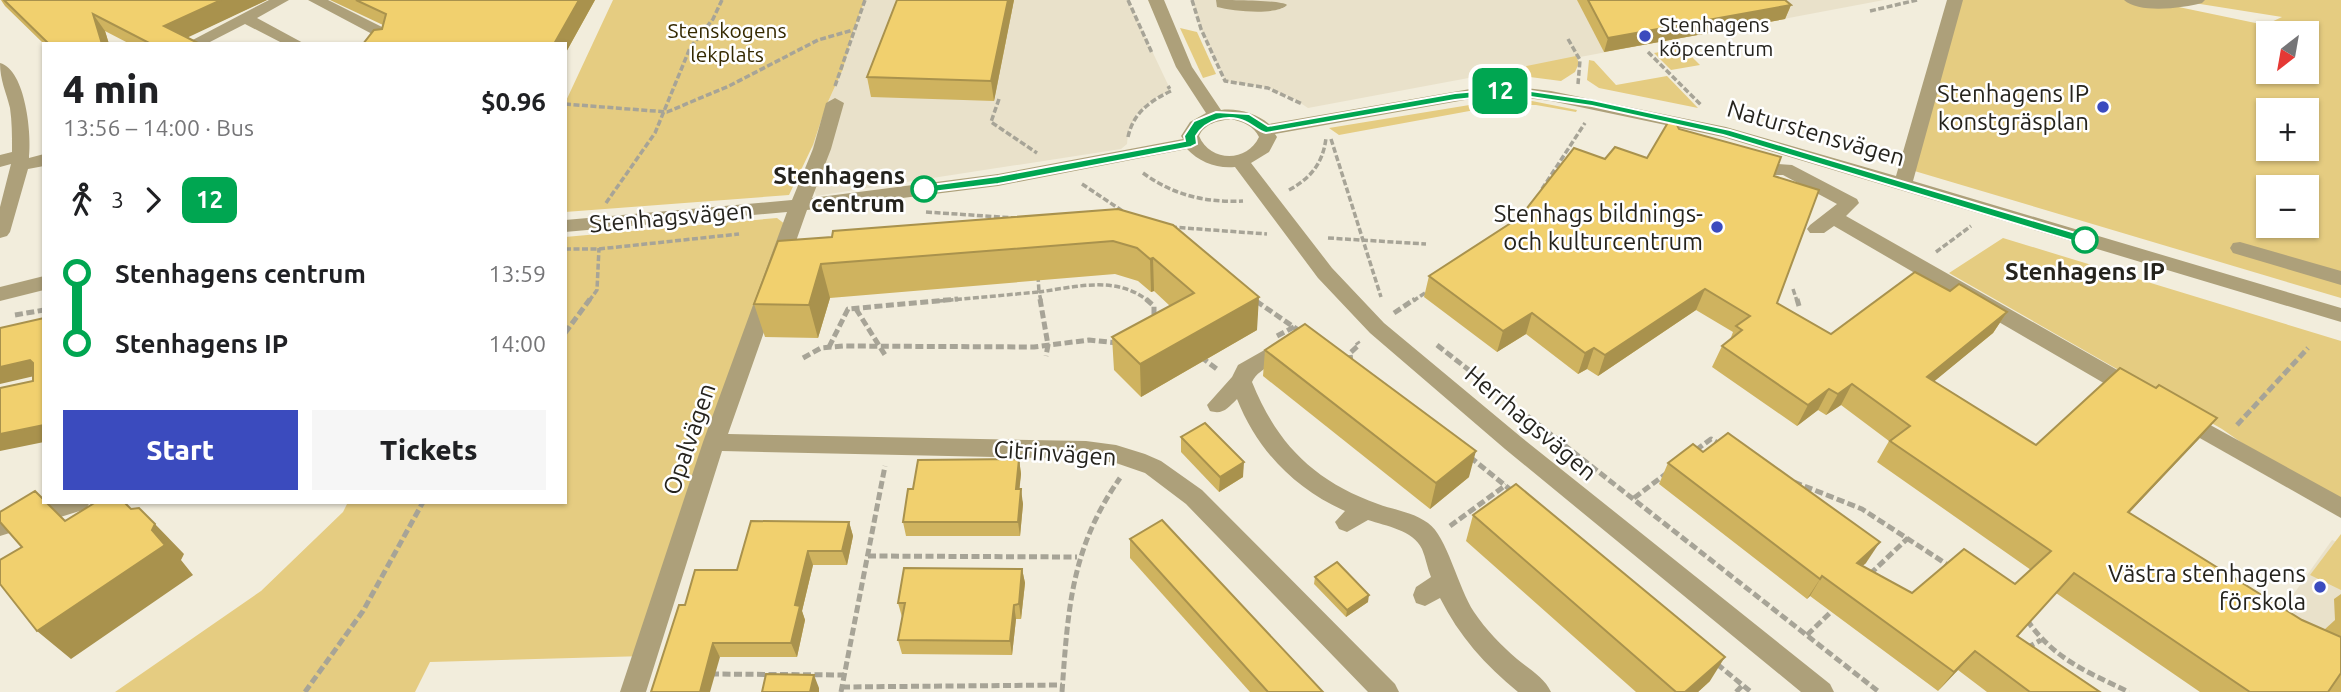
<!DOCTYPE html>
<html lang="en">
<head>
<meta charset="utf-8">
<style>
  body { margin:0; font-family:Ubuntu,sans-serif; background:#f6f6f6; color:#202124; height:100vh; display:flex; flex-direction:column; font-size:26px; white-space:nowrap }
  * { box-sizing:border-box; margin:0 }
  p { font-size:23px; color:#757577 }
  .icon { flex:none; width:38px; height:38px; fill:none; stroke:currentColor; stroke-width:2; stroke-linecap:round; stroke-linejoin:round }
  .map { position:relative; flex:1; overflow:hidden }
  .details { position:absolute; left:42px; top:42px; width:525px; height:462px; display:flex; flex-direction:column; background:#fff; border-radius:0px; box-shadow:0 2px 5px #0004 }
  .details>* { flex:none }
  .badge { padding:0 14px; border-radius:10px; font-size:24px; line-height:46px }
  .needle { width:46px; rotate:211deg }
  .buttons { position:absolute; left:2256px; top:21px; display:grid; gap:14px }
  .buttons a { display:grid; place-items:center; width:63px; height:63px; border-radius:0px; background:#fff; box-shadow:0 2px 5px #0004; font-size:35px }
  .map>.badge { position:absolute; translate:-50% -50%; box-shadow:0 0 0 4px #fff }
  .legs { display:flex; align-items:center; gap:10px; height:77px; padding:0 21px; font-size:23px }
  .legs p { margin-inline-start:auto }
  .summary { display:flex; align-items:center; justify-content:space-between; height:119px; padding:0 21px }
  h1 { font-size:38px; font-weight:800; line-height:52px }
  .cta { display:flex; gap:14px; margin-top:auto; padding:14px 21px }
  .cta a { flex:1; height:80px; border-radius:0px; background:#3b4bbe; color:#fff; font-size:28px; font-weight:800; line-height:80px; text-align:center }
  .cta a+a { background:#f6f6f6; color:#202124 }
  ul { padding:0 21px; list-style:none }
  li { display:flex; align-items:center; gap:24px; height:70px; font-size:26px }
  li i { display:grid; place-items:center; width:10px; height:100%; margin:0 9px; background:currentColor }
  li i::after { content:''; width:18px; height:18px; margin:-9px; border:5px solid; border-radius:50%; background:#fff }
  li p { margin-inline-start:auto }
  li:first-child i { background:linear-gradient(#0000 50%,currentColor 0) }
  li:last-child i { background:linear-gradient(currentColor 50%,#0000 0) }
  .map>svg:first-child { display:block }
  .built { fill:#e9e1ca }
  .green { fill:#e5cc81; fill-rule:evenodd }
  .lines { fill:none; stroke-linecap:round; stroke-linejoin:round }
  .path-far1 { stroke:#a7a497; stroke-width:3.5; stroke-dasharray:6 2.5; stroke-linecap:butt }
  .path { stroke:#a7a497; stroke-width:5; stroke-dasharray:8 3.5; stroke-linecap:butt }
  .minor { fill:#ada07a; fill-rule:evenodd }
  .wall { fill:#cfb35f }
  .shaded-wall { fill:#a9924d }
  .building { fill:#f1d06e; stroke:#a9924d; stroke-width:2 }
  .line-1 { fill:#00a651; stroke:#fff; stroke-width:2 }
  .poi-dot { fill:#3b4bbe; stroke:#fff; stroke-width:2.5 }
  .stop-1-dot { fill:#fff; stroke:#00a651; stroke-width:3.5 }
  .labels { text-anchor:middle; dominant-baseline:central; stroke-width:5; stroke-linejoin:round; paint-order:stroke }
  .far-poi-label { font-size:21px; fill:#25231d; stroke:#fff; text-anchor:start }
  .far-park-label { font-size:21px; fill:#352900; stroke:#fff }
  .poi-label { font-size:24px; fill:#25231d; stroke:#fff; text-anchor:end }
  .street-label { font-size:24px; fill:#25231d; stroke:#fff }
  .stop-label { font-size:24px; font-weight:bold; fill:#25231d; stroke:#fff; text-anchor:end }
</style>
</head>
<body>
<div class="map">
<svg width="2341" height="692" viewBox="0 0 2341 692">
  <rect width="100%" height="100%" fill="#f2eddc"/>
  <g class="built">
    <path d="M865,0H1128L1171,91L1155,98L1136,115L1128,133L1127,144L1121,149L816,196L808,168L813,145L826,106L843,69L853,30Z"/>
    <path d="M1192,0H1884L1308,108L1293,98L1268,88L1225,81L1201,29Z"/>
    <path d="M2332,540L2341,544V692L2268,630Z"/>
  </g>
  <g class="green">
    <path d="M613,0H865L853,31L843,69L826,106L813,145L789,195L565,212V103Z"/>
    <path d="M1955,0H2145L2265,25L2282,17L2175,0H2341V298L1901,167ZM2268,33H2306V72H2268ZM2268,110H2306V149H2268ZM2268,187H2306V226H2268Z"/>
    <path d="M1180,28L1197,32L1216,74L1203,78Z"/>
    <path d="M1683,48L1700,65L1671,70L1654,53Z"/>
    <path d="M1576,56L1579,63L1575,72L1561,81L1523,76L1483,75Z"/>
    <path d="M1589,60L1594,61L1616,85L1667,76L1698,108L1599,88L1587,80Z"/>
    <path d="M1500,100L1532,101L1577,110L1576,112L1536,105H1502L1339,135L1329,128Z"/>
    <path d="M777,218L790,228L646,656L430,662L415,692H115L261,591L343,512L348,502H565V237Z"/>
    <path d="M2003,238L2341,341V512L2222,429L1949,273Z"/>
    <path d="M2341,534V590L2310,575Z"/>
  </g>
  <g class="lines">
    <g class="path-far1">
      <path d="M1128,0L1152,53"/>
      <path d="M1192,0L1201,29L1225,81L1268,88L1302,104"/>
      <path d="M1870,11L1917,0"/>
      <path d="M1568,39L1580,60L1578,84"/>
      <path d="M1648,52L1702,106"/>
      <path d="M835,86L865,0"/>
      <path d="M999,99L991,122L1037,153"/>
      <path d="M565,104L667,112L729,86L818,40L853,30"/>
      <path d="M1128,137C1133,113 1150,101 1171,91L1168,86"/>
      <path d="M1331,139L1381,297"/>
      <path d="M1143,173C1173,195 1206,203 1243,201"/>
      <path d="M1082,184L1124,212"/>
      <path d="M1542,189L1585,123"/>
      <path d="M1289,190C1311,178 1323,163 1326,138"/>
      <path d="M606,203L655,133L690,48L713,19L722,0"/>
      <path d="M926,212L1015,218"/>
      <path d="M1171,227L1267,234"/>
      <path d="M1328,238L1426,244"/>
      <path d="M565,249H599L739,234"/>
      <path d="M1936,252L1971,226"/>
      <path d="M1793,289L1797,301"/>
      <path d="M589,301L597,290L599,248"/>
      <path d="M939,301L1039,292L1038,276"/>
      <path d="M1041,301L1039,292C1075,287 1117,275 1148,301"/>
      <path d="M1413,301L1428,291"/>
    </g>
    <g class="path">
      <path d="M1040,299L1048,345L1046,356"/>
      <path d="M1146,299L1154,306V318"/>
      <path d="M1797,299L1799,306"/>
      <path d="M1256,301L1301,332"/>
      <path d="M856,309L885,355"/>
      <path d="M1394,313L1415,299"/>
      <path d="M15,315L44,310"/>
      <path d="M565,333L590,299"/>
      <path d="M1277,336L1294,327"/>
      <path d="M1437,345L1879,692"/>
      <path d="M829,347L848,309L958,299"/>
      <path d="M1201,357L1218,370"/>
      <path d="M803,358L821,348L843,346L1034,347L1089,340L1118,343"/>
      <path d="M1351,363L1350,353L1359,345L1357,342"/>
      <path d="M2237,425L2308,348"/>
      <path d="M1696,450L1711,439L1721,445"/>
      <path d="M1470,457L1512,491"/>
      <path d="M1794,482L1862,509L1951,567"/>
      <path d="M1634,498L1667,473"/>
      <path d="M1450,526L1506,485"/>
      <path d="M868,556L1077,557"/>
      <path d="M1870,574L1908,538"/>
      <path d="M2027,620C2054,659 2087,672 2129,692"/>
      <path d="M1807,635L1834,609"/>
      <path d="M2027,648L2041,640"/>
      <path d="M1717,664L1751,692"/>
      <path d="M711,674L844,675"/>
      <path d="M842,687L1062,685"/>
      <path d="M305,692L363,611L423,502"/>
      <path d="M841,692L885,466"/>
      <path d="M1062,692C1068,609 1071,548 1120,478"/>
      <path d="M1736,692L1743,685"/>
    </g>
    <g class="minor">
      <path d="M269,0H289L257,18L305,44H284L245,24L206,44H185Z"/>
      <path d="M308,0H328L386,29L391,37L389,44H373L374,35Z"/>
      <path d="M1148,0H1164L1192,67L1221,110C1237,108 1256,113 1269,124L1476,88L1510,86L1551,91L1726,127L1896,176L1947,0H1963L1913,181L2341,308V322L1723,137L1551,101L1510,96L1476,98L1275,134L1277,137L1269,152L1251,163L1332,268L1384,323L1521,437L1830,684L1834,692H1801L1505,449L1370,333L1318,278L1235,167C1217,169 1199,162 1187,149L998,186L807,210L728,434L1086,441L1116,445L1145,454L1161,461L1202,490L1395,684L1399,692H1368L1186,504L1145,473L1116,463L1086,459L722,451L646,692H620L703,442L787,212L565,232V220L792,200L813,149L826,103L835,98L844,103L831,149L812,198L998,174L1183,139L1181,136L1190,122L1206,113L1176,67ZM1231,119C1243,122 1254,126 1259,137C1247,163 1210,162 1199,136C1205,123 1218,121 1231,119Z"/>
      <path d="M1216,0C1227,0 1281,0 1287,5C1275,16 1233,11 1217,7Z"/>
      <path d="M2124,0H2205L2202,3C2184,8 2139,14 2124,0Z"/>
      <path d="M0,63C26,70 32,136 29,158L44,154V166L28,169L10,232L7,236L0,238V207L11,164L0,167V155L12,152V149C12,135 12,122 10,108C6,92 0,80 0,63Z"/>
      <path d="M1748,158L1766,163L1792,165L1857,199L1859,203L1846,216L2142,384L2145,390L2142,396L2134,398L2126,396L1834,226L1824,233H1810L1807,229L1810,225L1837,204L1783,175H1765L1742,168L1739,164Z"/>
      <path d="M2240,242L2341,271V285L2233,253L2230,248L2233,243Z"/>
      <path d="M44,276V290L0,301V287Z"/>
      <path d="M1268,348L1275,351L1279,356C1272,367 1257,370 1252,382C1277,444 1314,481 1378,504C1394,510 1413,512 1428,523C1447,536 1458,588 1474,612C1486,630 1501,645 1517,659C1529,669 1545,678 1551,692H1518C1485,665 1459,636 1440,598L1425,606L1416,603L1413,595L1416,587L1431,577C1427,568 1426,558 1422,549C1413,530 1386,526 1368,520L1347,532L1339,529L1335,522L1345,511C1295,489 1257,450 1237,399C1228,408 1223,415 1210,411L1207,405L1232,377L1238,365Z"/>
      <path d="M2183,410L2341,497V518L2175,424L2172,418L2175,412Z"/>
      <path d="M46,502H90L86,509L0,536V516Z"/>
    </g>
  </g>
  <g class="wall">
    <path d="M1,0H267L187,37L200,44H130L105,31L109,44H44L5,6Z"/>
    <path d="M330,0H595L565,54V44L382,29L383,25Z"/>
    <path d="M897,0H1014L994,101L871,97L867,77Z"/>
    <path d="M1577,0H1785L1791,5L1785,19L1604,52Z"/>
    <path d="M1679,129L1774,176L1777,303L1831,334L1950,291L2007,312L1993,333L1934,381L2036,445L2156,388L2217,418L2129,513L2302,620L2324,630L2335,620L2334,599L2341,594V692H2200L2056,593L2017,637L2100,692H1987L1958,670L1938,691L1810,596L1807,599L1659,484L1668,463L1703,452L1866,563L1862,566L1912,593L2015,584L2031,570L1877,462L1889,441L1841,405L1826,415L1818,410L1797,426L1712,367L1722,346L1730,340L1733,332L1696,310L1598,376L1587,369L1578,374L1526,334L1497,352L1424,297L1429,276L1520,217L1605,159L1647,158Z"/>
    <path d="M1118,209L1257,330L1141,397L1114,370L1112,337L1170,306L1154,291L1151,292L1138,281L1115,274L830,298L818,338L765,337L754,304L832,237Z"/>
    <path d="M1265,350L1469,477L1430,509L1263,376Z"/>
    <path d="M1181,437L1243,477L1219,492L1181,452Z"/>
    <path d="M1019,459L1021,474L1019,489L1023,504L1020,536H906L903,522L913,489Z"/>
    <path d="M1473,515L1710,681L1698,692H1636L1466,541Z"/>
    <path d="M849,522L853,536L847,565H813L802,611L805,620L797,657H720L685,605L737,570Z"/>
    <path d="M1130,539L1323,692H1250L1130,558Z"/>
    <path d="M1022,569L1025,583L1021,619H1016L1012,655L902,654L898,640L902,617L898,603Z"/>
    <path d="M1315,577L1368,602L1346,617L1314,584Z"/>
  </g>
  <g class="shaded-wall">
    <path d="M221,0H267L176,43L164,26Z"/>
    <path d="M579,0H595L565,54V44H554Z"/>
    <path d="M1008,0H1014L994,101L991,81Z"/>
    <path d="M1791,5L1785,19L1604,52L1608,38Z"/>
    <path d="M93,14L105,31L109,44H102Z"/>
    <path d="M1153,258L1154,291L1151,292L1150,259Z"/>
    <path d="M821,264L830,298L818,338L809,305Z"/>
    <path d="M1705,289L1696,310L1598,376L1605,355Z"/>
    <path d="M1259,297L1257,330L1141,397L1140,364Z"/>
    <path d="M2007,312L1993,333L1914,398L1927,377Z"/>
    <path d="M1532,313L1526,334L1497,352L1503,331Z"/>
    <path d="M1594,348L1587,369L1578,374L1585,353Z"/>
    <path d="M30,360L43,374L0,384V367Z"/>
    <path d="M1852,384L1841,405L1826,415L1838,394Z"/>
    <path d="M1829,389L1818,410L1797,426L1808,405Z"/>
    <path d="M2217,418L2199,439L2110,533L2128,512Z"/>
    <path d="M44,425V442L0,451V434Z"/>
    <path d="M1476,451L1469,477L1430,509L1436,483Z"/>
    <path d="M1019,459L1021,474L1018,504L1016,489Z"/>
    <path d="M1244,462L1243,477L1219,492L1220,477Z"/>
    <path d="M1021,489L1023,504L1020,536L1018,522Z"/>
    <path d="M849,522L853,536L847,565L842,551Z"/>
    <path d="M155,524L184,554L181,560L193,575L71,659L37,631L152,530Z"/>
    <path d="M1880,542L1866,563L1843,583L1857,563Z"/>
    <path d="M808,551L813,565L802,611L805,620L797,657L791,643L795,605Z"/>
    <path d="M1022,569L1025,583L1021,619L1019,604Z"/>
    <path d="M1822,576L1810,596L1807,599L1820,579Z"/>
    <path d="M1369,595L1368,602L1346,617L1347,610Z"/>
    <path d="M1014,605L1016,619L1012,655L1010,641Z"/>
    <path d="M713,643L720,657L710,692H700Z"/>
    <path d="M1975,651L1958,670L1938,691L1954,672Z"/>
    <path d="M1725,657L1710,681L1698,692H1685Z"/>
    <path d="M814,675L819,688V692H810Z"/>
  </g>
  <g class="building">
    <path d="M4,0H221L164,26L200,44H151L93,14L102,44H49Z"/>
    <path d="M356,0H579L554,44H363L374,30L382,29L386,14Z"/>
    <path d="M897,0H1008L991,81L867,77Z"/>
    <path d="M1588,0H1785L1791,5L1608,38Z"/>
    <path d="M1670,119L1675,121L1679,129L1781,157L1774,176L1819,190L1777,303L1831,334L1915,272L1950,291L1959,284L2007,312L1927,377L2036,445L2120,368L2156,388L2159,385L2217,418L2128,512L2302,620L2341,637V673L2328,692H2250L2074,573L2017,636L2100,692H2030L1975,651L1954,672L1822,576L1820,579L1668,463L1693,444L1703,452L1728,433L1880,542L1857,563L1912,593L1964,549L2015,584L2051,551L1890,441L1910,426L1852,384L1838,394L1829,389L1808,405L1722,346L1742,330L1736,326L1750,316L1705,289L1605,355L1594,348L1585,353L1532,313L1503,331L1429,276L1520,217L1574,148L1605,159L1615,147L1647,158Z"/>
    <path d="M1118,209L1173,225L1259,297L1140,364L1112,337L1194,293L1153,258L1150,259L1137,248L1113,241L821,264L809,305L754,304L778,241L832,237L833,231Z"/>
    <path d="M44,318V425L0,434V388L33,381V363L30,360L0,367V328Z"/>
    <path d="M1305,324L1476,451L1436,483L1265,350Z"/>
    <path d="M1205,423L1244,462L1220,477L1181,437Z"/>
    <path d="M1019,459L1016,489H1021L1018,522H903L908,489H913L918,460Z"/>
    <path d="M1516,484L1725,657L1685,692H1676L1473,515Z"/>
    <path d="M35,491L44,500V502H46L65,521L96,502H124L131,509L139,508L155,524L152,530L165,545L37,631L0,584V560L22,547L0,522V512Z"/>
    <path d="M1162,520L1323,692H1268L1130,539Z"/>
    <path d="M751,521L849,522L842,551H808L795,605L800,606L791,643H713L700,692H651L679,605H685L695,570H737Z"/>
    <path d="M1337,562L1369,595L1347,610L1315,577Z"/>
    <path d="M904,568L1022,569L1019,604L1014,605L1010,641L898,640L905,603H898Z"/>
    <path d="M766,674L814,675L810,692H762Z"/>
  </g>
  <path class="line-1" d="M1510,88L1592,100L1730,130L2089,237L2091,240L2089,243H2080L1723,135L1592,106L1510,94L1455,100L1266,133C1258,131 1253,125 1246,122C1228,113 1205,120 1196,136L1197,144L1191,147L998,184L924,193L918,189L924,186L998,176L1185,141L1184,136L1194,121L1216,112L1249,114L1268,126L1455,93Z"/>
  <g class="poi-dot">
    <circle cx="1645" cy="36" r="7"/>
    <circle cx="2103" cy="107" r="7"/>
    <circle cx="1717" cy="227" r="7"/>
    <circle cx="2320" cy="587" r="7"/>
  </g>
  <g class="stop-1-dot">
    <circle cx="924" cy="189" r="12"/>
    <circle cx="2085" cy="240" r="12"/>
  </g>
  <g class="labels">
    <g class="far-poi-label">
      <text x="1659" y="24">Stenhagens<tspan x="1659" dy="24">köpcentrum</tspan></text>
    </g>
    <g class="far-park-label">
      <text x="727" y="30">Stenskogens<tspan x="727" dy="24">lekplats</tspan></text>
    </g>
    <g class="poi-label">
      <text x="2089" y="93">Stenhagens IP<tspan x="2089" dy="28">konstgräsplan</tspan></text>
      <text x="1703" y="213">Stenhags bildnings-<tspan x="1703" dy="28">och kulturcentrum</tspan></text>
      <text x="2306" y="573">Västra stenhagens<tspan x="2306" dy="28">förskola</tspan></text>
    </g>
    <g class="street-label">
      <text transform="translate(1816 133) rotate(16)">Naturstensvägen</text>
      <text transform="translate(671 217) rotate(-5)">Stenhagsvägen</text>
      <text transform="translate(1531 423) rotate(40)">Herrhagsvägen</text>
      <text transform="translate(689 439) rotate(-71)">Opalvägen</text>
      <text transform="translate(1055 453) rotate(4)">Citrinvägen</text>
    </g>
    <g class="stop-label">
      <text x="905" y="175">Stenhagens<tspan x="905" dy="28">centrum</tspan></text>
      <text x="2085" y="271" text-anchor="middle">Stenhagens IP</text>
    </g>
  </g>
</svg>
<div class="buttons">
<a><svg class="needle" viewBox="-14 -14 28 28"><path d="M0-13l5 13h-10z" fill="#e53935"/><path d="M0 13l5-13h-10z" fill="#757577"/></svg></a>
<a>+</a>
<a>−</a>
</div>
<b class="badge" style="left:1500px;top:91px;background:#00a651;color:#fff">12</b>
<section class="details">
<div class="summary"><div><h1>4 min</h1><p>13:56 – 14:00 · Bus</p></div><b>$0.96</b></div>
<div class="legs"><svg class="icon" aria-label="walk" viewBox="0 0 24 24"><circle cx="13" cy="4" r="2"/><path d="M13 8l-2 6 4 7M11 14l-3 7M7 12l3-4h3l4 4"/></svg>3<svg class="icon" aria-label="forward" viewBox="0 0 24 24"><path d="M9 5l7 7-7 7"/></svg><b class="badge" style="background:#00a651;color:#fff">12</b></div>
<ul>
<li><i style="color:#00a651"></i><b>Stenhagens centrum</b><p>13:59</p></li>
<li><i style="color:#00a651"></i><b>Stenhagens IP</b><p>14:00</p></li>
</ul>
<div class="cta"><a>Start</a><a>Tickets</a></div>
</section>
</div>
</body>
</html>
